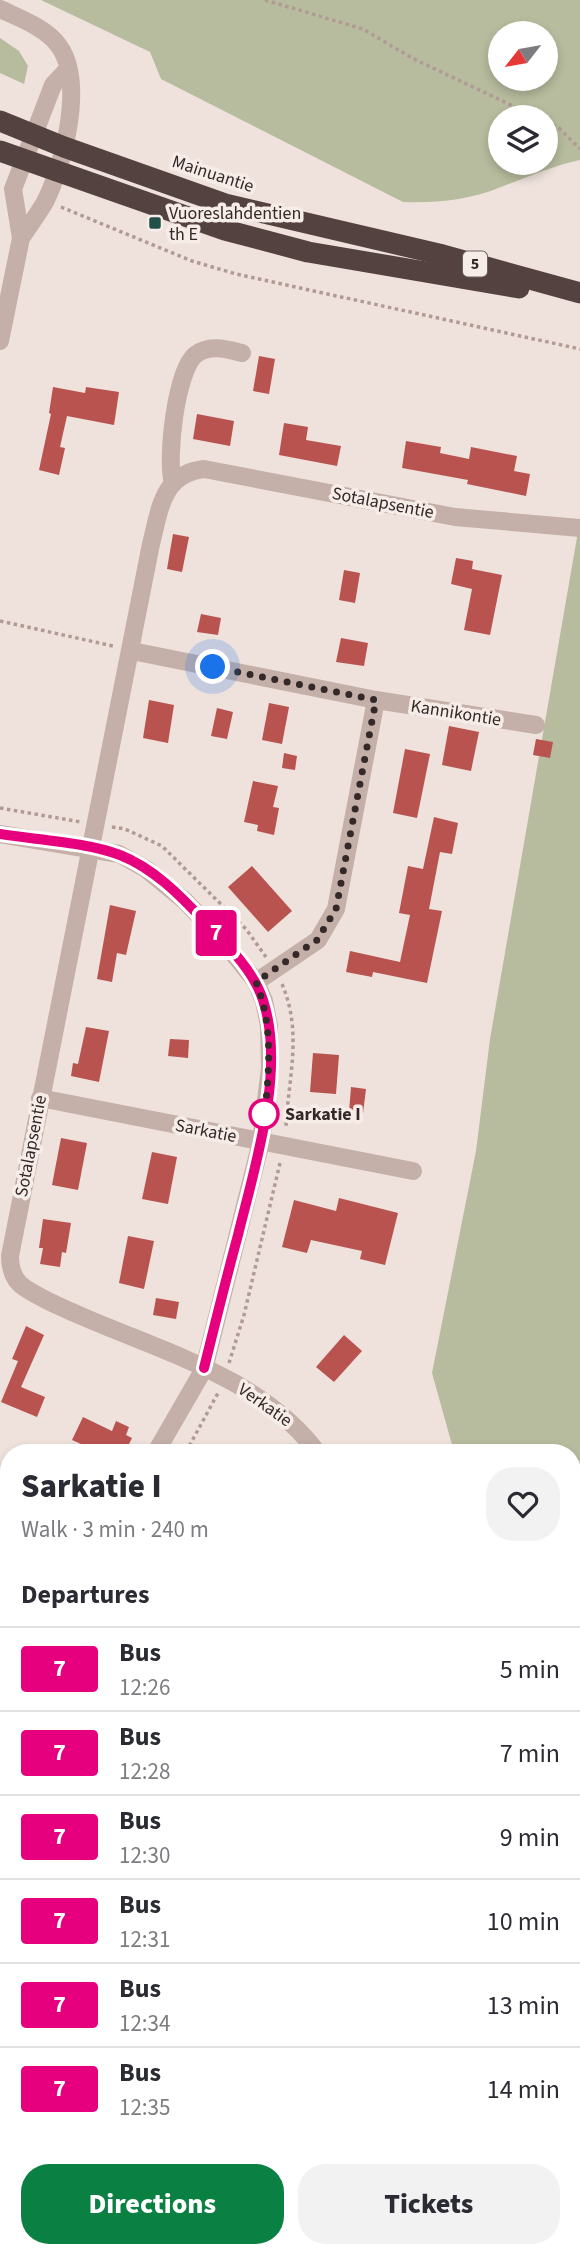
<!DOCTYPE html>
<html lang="en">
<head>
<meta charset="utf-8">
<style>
  body { margin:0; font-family:"Source Sans 3",sans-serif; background:#f2f2f3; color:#2b2b33; height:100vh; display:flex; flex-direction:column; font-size:26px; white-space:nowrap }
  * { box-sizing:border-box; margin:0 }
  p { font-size:23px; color:#7c7c81 }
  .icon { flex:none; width:38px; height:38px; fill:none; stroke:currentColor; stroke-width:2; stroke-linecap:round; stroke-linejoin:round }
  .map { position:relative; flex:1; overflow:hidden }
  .side { position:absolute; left:0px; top:1444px; width:581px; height:814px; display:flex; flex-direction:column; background:#fff; border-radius:28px 28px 0 0; box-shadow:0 4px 10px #0003 }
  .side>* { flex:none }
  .badge { padding:0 14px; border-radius:5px; font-size:24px; line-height:46px }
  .needle { width:46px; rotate:239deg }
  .controls { position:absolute; left:488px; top:21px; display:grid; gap:14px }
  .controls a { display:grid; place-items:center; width:70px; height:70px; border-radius:50%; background:#fff; box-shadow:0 4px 10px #0003; font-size:35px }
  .you { position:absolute; width:35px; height:35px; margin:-18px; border:5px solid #fff; border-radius:50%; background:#1a73e8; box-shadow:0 0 0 10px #1a73e833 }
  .map>.badge { position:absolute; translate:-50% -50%; box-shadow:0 0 0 4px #fff }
  h2 { padding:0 21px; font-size:26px; line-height:63px }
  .round { display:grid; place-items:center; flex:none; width:74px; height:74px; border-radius:28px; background:#f2f2f3 }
  .head { display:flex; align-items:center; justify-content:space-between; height:119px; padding:0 21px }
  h1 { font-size:33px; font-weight:800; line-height:52px }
  .cta { display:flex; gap:14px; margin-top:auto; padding:14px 21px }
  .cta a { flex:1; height:80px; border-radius:28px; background:#0b8043; color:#fff; font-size:28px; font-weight:800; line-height:80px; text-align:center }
  .cta a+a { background:#f2f2f3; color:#2b2b33 }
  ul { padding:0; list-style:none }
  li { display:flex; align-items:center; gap:21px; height:84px; padding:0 21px; border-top:2px solid #e1e1e2 }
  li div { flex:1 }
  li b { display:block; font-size:26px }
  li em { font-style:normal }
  li .badge { min-width:77px; font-weight:700; text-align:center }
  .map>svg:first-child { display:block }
  .green { fill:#b8bc9e; fill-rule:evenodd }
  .building { fill:#b85350 }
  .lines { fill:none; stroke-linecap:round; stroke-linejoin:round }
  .path { stroke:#b19a94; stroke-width:3.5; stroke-dasharray:3.5 3.5; stroke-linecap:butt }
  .minor { stroke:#c5b0a9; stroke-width:18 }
  .highway { stroke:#544240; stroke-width:21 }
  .line-casing { stroke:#fff; stroke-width:16 }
  .line { stroke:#e6007e; stroke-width:10 }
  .walk { stroke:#342928; stroke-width:7; stroke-dasharray:0 12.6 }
  .poi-dot { fill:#225049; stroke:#f7ede8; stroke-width:2.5 }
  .stop-dot { fill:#fff; stroke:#e6007e; stroke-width:3.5 }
  .labels { text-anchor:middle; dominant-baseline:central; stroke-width:7; stroke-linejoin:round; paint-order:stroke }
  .shield { fill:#f7ede8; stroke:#6e6462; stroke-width:2 }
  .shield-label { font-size:16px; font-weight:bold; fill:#342928 }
  .street-label { font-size:18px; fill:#342928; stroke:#f7ede8 }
  .poi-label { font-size:18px; fill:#342928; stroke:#f7ede8; text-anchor:start }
  .stop-label { font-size:18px; font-weight:bold; fill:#342928; stroke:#f7ede8; text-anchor:start }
</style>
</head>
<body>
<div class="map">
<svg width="580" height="2257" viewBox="0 0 580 2257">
  <rect width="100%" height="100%" fill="#efe2dc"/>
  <g class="green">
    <path d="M41,0H580V160C552,166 528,177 501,187C470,200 437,203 403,202L161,79L150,52ZM500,33H546V79H500ZM500,117H546V163H500Z"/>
    <path d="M0,38L19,51L28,66L24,84L0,73Z"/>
    <path d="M580,520V2257H534V2249H572V1452H454L432,1373L476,1151L490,1039Z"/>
    <path d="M9,2090V2166L0,2171V2093Z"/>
    <path d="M9,2222V2249H107L114,2257H0V2225Z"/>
    <path d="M177,2249H395L396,2257H181Z"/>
  </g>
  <g class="building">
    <path d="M259,356L275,359L269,394L253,391Z"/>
    <path d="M53,387L85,393L86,387L119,392L114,425L67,416L60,447L65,448L59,475L39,470L51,414L49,413Z"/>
    <path d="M197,414L234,421L230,446L193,439Z"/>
    <path d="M284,423L308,427L306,440L341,446L337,466L279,455Z"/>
    <path d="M406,441L441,447L440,453L469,459L471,447L517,456L514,471L530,474L526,496L467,484L468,480L402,468Z"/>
    <path d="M173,534L189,537L182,572L167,569Z"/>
    <path d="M456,558L473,561L472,569L502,575L490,635L464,630L472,589L451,584Z"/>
    <path d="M344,570L360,573L355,603L339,600Z"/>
    <path d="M201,614L221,618L218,635L197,632Z"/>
    <path d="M341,638L368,643L364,666L336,662Z"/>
    <path d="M149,700L174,705L168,743L143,738Z"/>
    <path d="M269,703L289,707L282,744L262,740Z"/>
    <path d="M217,708L233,712L227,739L211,736Z"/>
    <path d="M449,726L479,732L471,771L442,765Z"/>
    <path d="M536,739L553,742L550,758L533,755Z"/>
    <path d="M405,749L430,754L417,818L393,813Z"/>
    <path d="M284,753L297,756L295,770L282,768Z"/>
    <path d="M253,781L278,786L273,807L279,808L274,835L257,831L258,825L244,822Z"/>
    <path d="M434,817L458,823L452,854L440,852L429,909L442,911L427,983L373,972L372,977L346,972L350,951L400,962L410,915L399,913L408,866L423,869Z"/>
    <path d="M252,866L292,911L268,932L228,887Z"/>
    <path d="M110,905L136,911L126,955L117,953L112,982L97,979Z"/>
    <path d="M86,1027L109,1031L99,1082L71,1076L73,1063L78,1064Z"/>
    <path d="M170,1039L189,1040L188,1058L168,1056Z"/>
    <path d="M313,1053L339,1055L336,1094L310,1092Z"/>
    <path d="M351,1087L366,1089L363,1113L349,1112Z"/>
    <path d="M61,1138L87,1143L78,1190L52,1185Z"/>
    <path d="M152,1152L177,1157L168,1204L142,1199Z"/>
    <path d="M339,1198L398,1213L385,1265L360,1259L362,1251L311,1240L307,1253L282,1247L294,1200L336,1211Z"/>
    <path d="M43,1219L71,1223L66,1253L62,1252L60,1267L40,1264L43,1248H39Z"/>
    <path d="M128,1236L154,1241L144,1289L119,1283Z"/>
    <path d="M156,1298L179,1302L176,1319L153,1315Z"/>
    <path d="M26,1326L44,1335L21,1387L45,1397L37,1417L1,1402L18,1361L12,1359Z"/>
    <path d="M344,1335L362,1351L334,1382L316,1367Z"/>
    <path d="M83,1417L112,1431L116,1421L129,1427L126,1435L132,1438L125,1452H99L72,1440Z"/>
  </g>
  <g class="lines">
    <g class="path">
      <path d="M265,0L363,29L412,58L536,117"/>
      <path d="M546,122L559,128L580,149"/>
      <path d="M61,207L192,261L236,274L580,349"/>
      <path d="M0,621L113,646"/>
      <path d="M0,808L81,822"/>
      <path d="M112,827L125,829L162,846L246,929L266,957"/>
      <path d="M282,984C303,1033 288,1078 286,1128"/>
      <path d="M229,1363L244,1315L280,1163"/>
      <path d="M186,1452L218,1393"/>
      <path d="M0,1695L9,1687"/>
    </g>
    <g class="minor">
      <path d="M0,9C19,18 47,28 59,46C85,82 64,164 45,202C38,214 29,226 21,238"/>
      <path d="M0,341L21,238L13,189L53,85L67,70"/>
      <path d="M173,483C166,459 176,372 195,355C209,344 226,349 242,353"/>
      <path d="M132,651L376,700L536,725"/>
      <path d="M0,834L119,854L146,869L185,901L224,942L256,982L264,1001L269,1026L270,1068L261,1142L204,1369L156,1452"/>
      <path d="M256,982L318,940L336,909L376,700"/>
      <path d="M40,1098L413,1171"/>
      <path d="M317,1452C265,1382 171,1354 93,1321C70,1311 46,1302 25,1288C14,1281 10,1269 10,1256L151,544C160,509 162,474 204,469L455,517L580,528"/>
      <path d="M0,1660L9,1651"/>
      <path d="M0,1939L9,1935"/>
      <path d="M0,1970L9,1986"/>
      <path d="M161,2249L166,2257"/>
      <path d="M420,2257L421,2249"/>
    </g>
    <g class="highway">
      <path d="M0,121L64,147L225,204L443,255L580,293"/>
      <path d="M0,151L225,230L308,252L519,288"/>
    </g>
  </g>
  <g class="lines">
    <defs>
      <path id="line" d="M0,834C37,840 86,842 120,855C153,868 180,895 203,920C225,943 253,969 263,1000C286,1070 255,1166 238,1235C226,1279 215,1324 204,1368"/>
    </defs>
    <use href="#line" class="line-casing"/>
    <use href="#line" class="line"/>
    <path class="walk" d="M213,667L376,700L336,909L317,940L256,982C274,1028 269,1072 264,1121V1114"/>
  </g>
  <rect class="poi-dot" x="148" y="216" width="14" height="14" rx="3.5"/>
  <circle class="stop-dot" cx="264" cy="1114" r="14"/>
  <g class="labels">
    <rect class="shield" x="463" y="251.5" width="24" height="25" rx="5"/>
    <g class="shield-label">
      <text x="475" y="264">5</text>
    </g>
    <g class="street-label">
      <text transform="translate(213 174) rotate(18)">Mainuantie</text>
      <text transform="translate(383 503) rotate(11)">Sotalapsentie</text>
      <text transform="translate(456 713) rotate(9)">Kannikontie</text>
      <text transform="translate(206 1131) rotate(11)">Sarkatie</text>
      <text transform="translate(31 1146) rotate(-79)">Sotalapsentie</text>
      <text transform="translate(265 1405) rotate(35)">Verkatie</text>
    </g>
    <g class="poi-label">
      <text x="169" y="213">Vuoreslahdentien<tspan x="169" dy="21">th E</tspan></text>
    </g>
    <g class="stop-label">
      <text x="285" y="1114">Sarkatie I</text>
    </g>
  </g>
</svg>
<div class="controls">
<a><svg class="needle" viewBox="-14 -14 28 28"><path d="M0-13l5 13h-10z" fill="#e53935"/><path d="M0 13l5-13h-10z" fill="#7c7c81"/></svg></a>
<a><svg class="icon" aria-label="layers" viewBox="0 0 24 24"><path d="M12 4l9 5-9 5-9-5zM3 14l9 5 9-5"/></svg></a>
</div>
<div class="you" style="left:213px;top:667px"></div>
<b class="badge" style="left:216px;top:933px;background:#e6007e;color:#fff">7</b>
<section class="side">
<div class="head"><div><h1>Sarkatie I</h1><p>Walk · 3 min · 240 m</p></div><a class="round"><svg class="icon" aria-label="heart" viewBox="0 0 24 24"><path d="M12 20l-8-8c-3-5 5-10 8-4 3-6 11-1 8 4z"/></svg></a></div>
<h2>Departures</h2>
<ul>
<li><span class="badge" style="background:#e6007e;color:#fff">7</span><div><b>Bus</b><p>12:26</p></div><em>5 min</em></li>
<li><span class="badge" style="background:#e6007e;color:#fff">7</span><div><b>Bus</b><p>12:28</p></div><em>7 min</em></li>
<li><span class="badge" style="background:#e6007e;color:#fff">7</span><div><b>Bus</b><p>12:30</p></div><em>9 min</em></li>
<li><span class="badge" style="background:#e6007e;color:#fff">7</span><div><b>Bus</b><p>12:31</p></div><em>10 min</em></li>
<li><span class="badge" style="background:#e6007e;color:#fff">7</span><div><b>Bus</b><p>12:34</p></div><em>13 min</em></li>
<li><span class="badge" style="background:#e6007e;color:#fff">7</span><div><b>Bus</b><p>12:35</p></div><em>14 min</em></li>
</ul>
<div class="cta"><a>Directions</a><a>Tickets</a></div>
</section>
</div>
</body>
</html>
